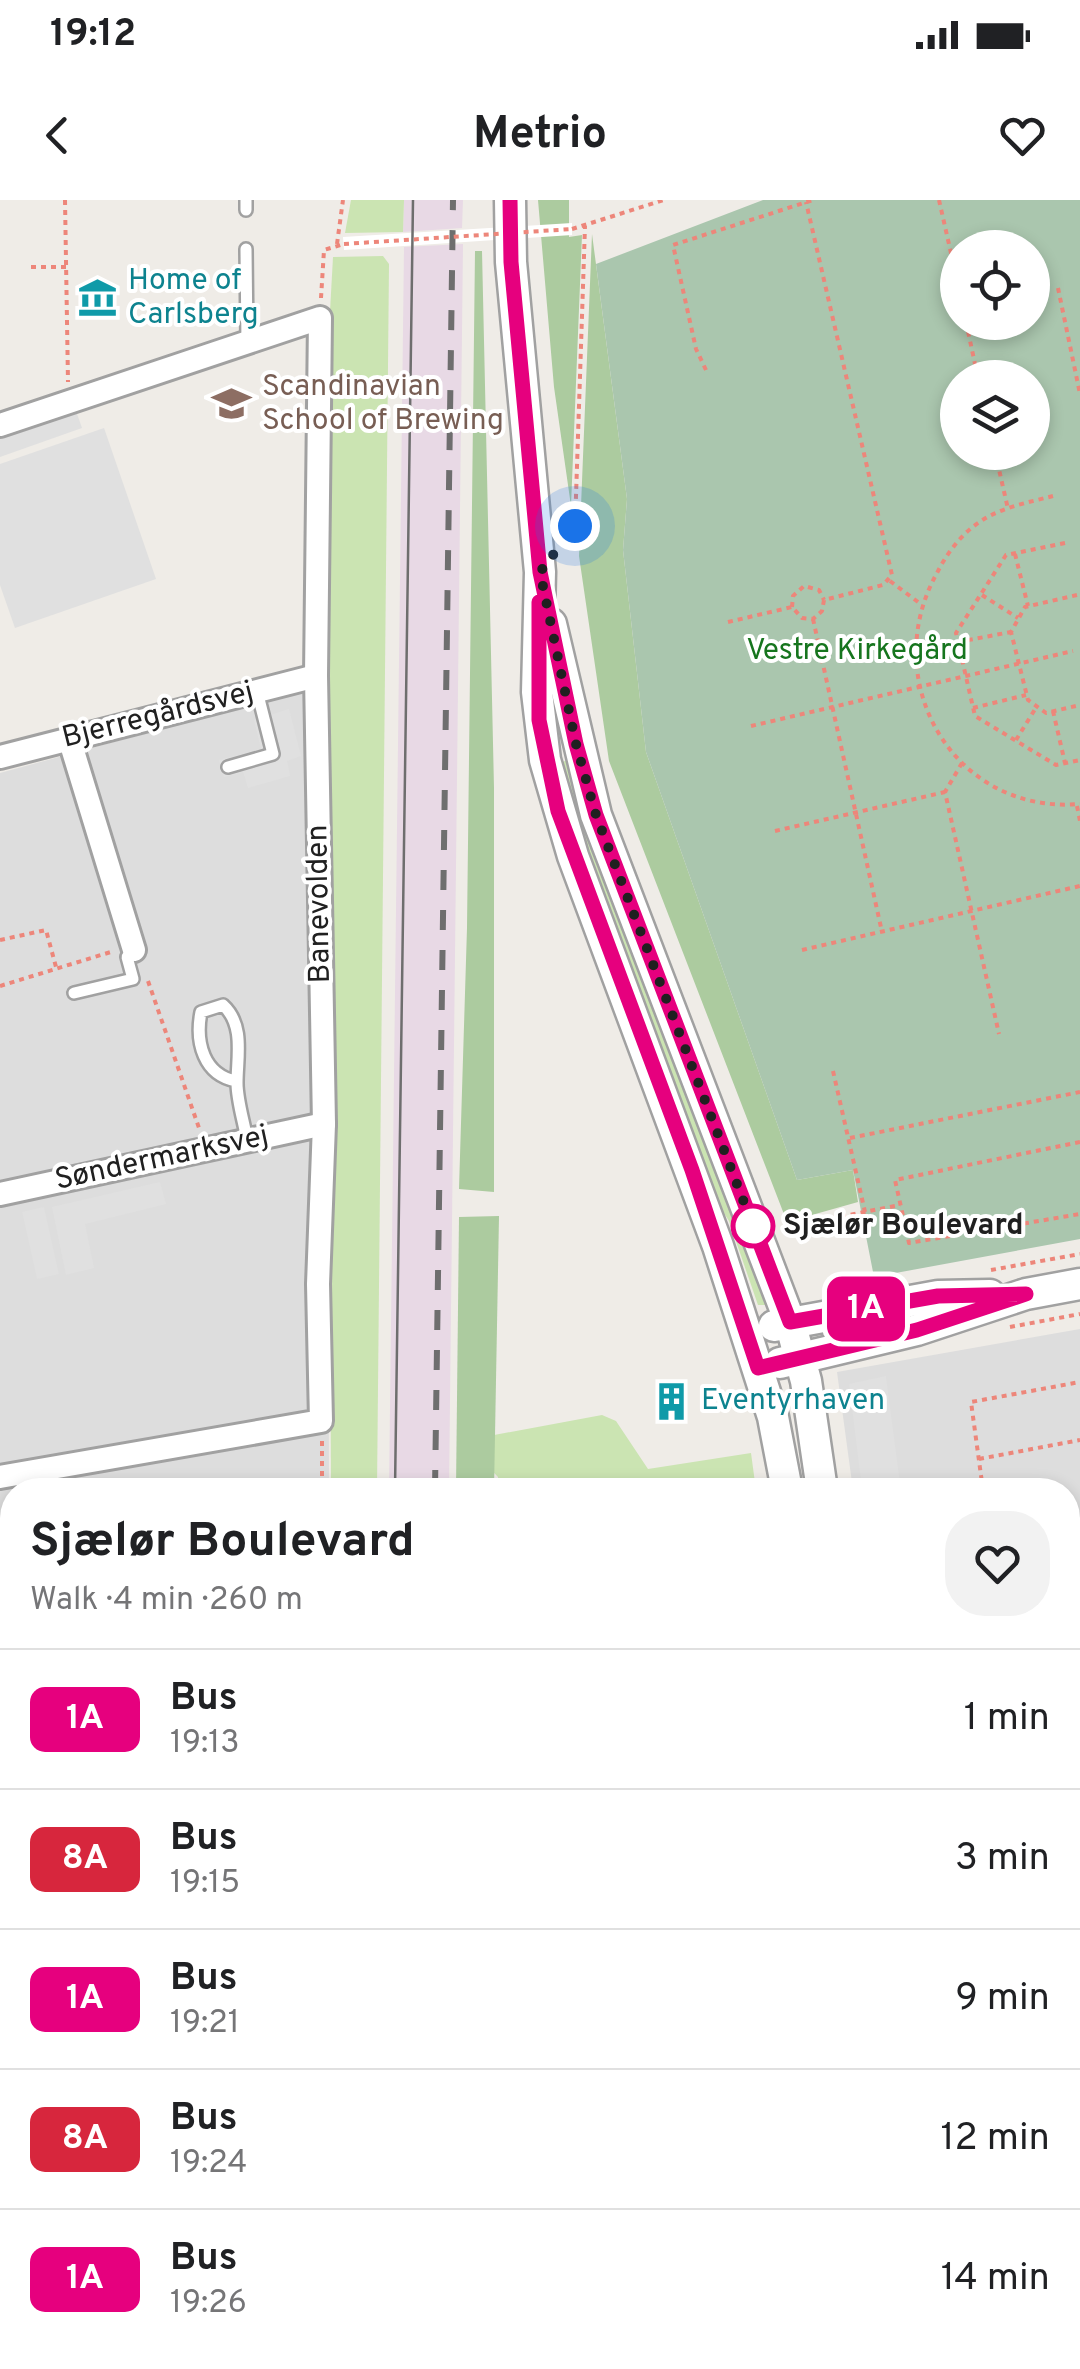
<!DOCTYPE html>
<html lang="en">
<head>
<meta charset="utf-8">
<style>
  body { margin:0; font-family:Overpass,sans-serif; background:#f2f2f2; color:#202124; height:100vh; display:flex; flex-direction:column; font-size:38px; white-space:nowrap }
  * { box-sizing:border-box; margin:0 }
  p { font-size:32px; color:#757577 }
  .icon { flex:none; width:55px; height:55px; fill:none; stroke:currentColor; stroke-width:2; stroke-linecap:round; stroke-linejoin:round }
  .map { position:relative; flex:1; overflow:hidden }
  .details { position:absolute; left:0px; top:1278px; width:1080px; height:892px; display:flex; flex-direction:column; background:#fff; border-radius:40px 40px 0 0; box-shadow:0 5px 15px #0003 }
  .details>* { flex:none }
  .badge { padding:0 20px; border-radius:15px; font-size:35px; line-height:65px }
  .buttons { position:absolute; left:940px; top:30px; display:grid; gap:20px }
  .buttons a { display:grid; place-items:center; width:110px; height:110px; border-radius:50%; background:#fff; box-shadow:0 5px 15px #0003; font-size:50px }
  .you { position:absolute; width:50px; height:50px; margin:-25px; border:8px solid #fff; border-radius:50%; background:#1a73e8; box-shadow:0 0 0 15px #1a73e833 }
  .map>.badge { position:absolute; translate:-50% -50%; box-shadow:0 0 0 5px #fff }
  .round { display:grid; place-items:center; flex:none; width:105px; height:105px; border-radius:40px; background:#f2f2f2 }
  .headline { display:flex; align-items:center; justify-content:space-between; height:170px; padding:0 30px }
  h1 { font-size:48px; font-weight:700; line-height:75px }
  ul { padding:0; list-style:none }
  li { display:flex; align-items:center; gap:30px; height:140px; padding:0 30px; border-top:2px solid #e0e0e0 }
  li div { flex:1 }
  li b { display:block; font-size:38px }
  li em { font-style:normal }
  li .badge { min-width:110px; font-weight:700; text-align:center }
  .status { display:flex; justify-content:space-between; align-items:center; height:70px; padding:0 50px; background:#fff; direction:ltr }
  .status svg { height:28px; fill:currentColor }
  header { display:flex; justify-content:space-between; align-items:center; height:130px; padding:0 30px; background:#fff; font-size:45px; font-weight:700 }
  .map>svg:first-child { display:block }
  .residential { fill:#ddd }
  .industrial { fill:#e8d9e5 }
  .grass { fill:#cbe4b2 }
  .forest { fill:#accb9f }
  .cemetery { fill:#aac6ae; fill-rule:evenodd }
  .parking { fill:#e0e0e0 }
  .pier { fill:#fff }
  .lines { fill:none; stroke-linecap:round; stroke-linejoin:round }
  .service-casing { stroke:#a1a1a1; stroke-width:16 }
  .minor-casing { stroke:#a1a1a1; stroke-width:28 }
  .tertiary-casing { stroke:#a1a1a1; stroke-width:35 }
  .path { stroke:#ed867a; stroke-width:4; stroke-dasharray:5 5; stroke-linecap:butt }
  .service { stroke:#fff; stroke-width:11 }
  .minor { stroke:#fff; stroke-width:22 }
  .tertiary { stroke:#fff; stroke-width:30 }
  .tram { stroke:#6e6e6e; stroke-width:2.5 }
  .rail { stroke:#6e6e6e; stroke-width:6; stroke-dasharray:20 20; stroke-linecap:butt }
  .path-bridge { stroke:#ed867a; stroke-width:4; stroke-dasharray:5 5; stroke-linecap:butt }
  .line-casing { stroke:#fff; stroke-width:22 }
  .line { stroke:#e6007e; stroke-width:15 }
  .walk { stroke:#202020; stroke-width:10; stroke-dasharray:0 18 }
  .stop-dot { fill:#fff; stroke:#e6007e; stroke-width:5 }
  .labels { text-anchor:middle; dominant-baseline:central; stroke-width:8; stroke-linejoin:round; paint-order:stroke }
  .culture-label { font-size:30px; fill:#0d838f; stroke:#fff; text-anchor:start }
  .education-label { font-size:30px; fill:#785e54; stroke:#fff; text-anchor:start }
  .park-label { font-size:30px; fill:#16751e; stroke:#fff }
  .street-label { font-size:30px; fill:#202020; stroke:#fff }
  .stop-label { font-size:30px; font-weight:bold; fill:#202020; stroke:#fff; text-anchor:start }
</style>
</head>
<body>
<div class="status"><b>19:12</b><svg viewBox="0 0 49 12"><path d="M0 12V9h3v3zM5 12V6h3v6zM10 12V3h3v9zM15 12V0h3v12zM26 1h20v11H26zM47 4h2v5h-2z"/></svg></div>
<header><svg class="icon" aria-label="back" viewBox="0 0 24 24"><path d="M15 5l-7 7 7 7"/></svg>Metrio<svg class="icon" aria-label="heart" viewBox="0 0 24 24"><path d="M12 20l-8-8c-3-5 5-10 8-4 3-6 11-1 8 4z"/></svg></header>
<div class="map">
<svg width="1080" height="2169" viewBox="0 0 1080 2169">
  <rect width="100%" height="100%" fill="#efece7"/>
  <g class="residential">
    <path d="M327,484L329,1290H12V2158H360L361,2169H0V573Z"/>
    <path d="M1080,1129V2012L1074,2013L1068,2000V1290H853L837,1172Z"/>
    <path d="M515,2158H1015L1017,2169H515Z"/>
  </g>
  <g class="industrial">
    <path d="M404,0H463L462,28L403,32Z"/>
    <path d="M463,44L449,1290H389L404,47Z"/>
  </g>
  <g class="grass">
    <path d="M351,0H404L403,32L345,33Z"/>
    <path d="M383,56L389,64L377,1290H331L326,184L333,57Z"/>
    <path d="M568,560L771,1105H758L729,1021L715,999L615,740L559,563Z"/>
    <path d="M602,1215L616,1221L648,1269L751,1253L756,1290H499L498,1277L478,1256V1238Z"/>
  </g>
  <g class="forest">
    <path d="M538,0H569V37L582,35L571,306L554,187Z"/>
    <path d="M592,34L627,299L623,350L646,552L797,980L853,970L858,1002L787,1022L609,561L579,356Z"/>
    <path d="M475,51H482L494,588V992L459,989L467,728Z"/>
    <path d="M499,1016L494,1290H456L459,1017Z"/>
  </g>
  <path class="cemetery" d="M763,0H1080V1039L874,1077L853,970L797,980L646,552L623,350L627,299L596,64ZM958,48H1032V122H958ZM958,178H1032V252H958Z"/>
  <g class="parking">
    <path d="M76,211L82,228L0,257V238Z"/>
    <path d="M104,228L156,379L15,428L0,385V264Z"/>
    <path d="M289,509L301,556L287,561L290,576L248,588L243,572L224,577L219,560L261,549L254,520Z"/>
    <path d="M160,982L166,1004L85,1024L94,1068L66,1075L52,1007Z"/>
    <path d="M44,1007L59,1074L37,1079L22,1012Z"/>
    <path d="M886,1176L901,1290H862L849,1184Z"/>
  </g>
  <path class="pier" d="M572,23V35L344,50L343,37Z"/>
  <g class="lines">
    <defs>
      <g id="service">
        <path d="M246,0V10"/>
        <path d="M246,49L247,142"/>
        <path d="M228,567L273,554L257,491"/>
        <path d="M74,793L133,779L127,757L134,750"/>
        <path d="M236,881C204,875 195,843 201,812L223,805C245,825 237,857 237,883C237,901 244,922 247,940"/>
        <path d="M539,2169L540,2158"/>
      </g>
      <g id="minor">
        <path d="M0,225L320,118L316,476L324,924L318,1084L321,1221L0,1277"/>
        <path d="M69,538L134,750"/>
        <path d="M0,557L316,476"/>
        <path d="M0,994L324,924"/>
        <path d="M1068,1406L1080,1404"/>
        <path d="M0,1556L12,1555"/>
        <path d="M1068,1742L1080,1741"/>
        <path d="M1068,2036L1080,2029"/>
        <path d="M0,2039L12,2044"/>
        <path d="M215,2158L217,2169"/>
        <path d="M806,2158V2169"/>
        <path d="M21,2169L24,2158"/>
        <path d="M498,2169L499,2158"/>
      </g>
      <g id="tertiary">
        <path d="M510,0L511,62L540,372L537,492L545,560L573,656L718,1046L773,1217L787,1290"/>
        <path d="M551,424L596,615L790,1122L806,1181L822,1290"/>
        <path d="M774,1126L938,1096L990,1095"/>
        <path d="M780,1163L917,1130L1026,1094L1080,1084"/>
        <path d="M1068,2087L1078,2169"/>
        <path d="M1045,2158L1046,2169"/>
      </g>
    </defs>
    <use href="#service" class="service-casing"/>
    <use href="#minor" class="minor-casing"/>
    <use href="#tertiary" class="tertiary-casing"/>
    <g class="path">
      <path d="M65,0L68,182"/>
      <path d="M939,0L958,84"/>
      <path d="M572,29L664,0"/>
      <path d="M337,44L343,0"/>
      <path d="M31,67H66"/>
      <path d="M1058,88L1080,194"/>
      <path d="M321,98L324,50L344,44"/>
      <path d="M966,122L978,178"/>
      <path d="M706,170L696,149L673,45L813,0"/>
      <path d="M995,252L1008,309"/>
      <path d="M1053,296C1030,302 1002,307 981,321C962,333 947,353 937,373C877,480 953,615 1080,604"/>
      <path d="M1065,343L1006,355L956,433L975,516L1056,565L1080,560"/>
      <path d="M561,344L575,326L585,26"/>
      <path d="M1015,354L1028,406"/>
      <path d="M890,381L922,405"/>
      <path d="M982,395L1018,418"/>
      <path d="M1077,395L1025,407L1011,432L1028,500L1046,513L1080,505"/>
      <path d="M792,407L793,396L804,386L819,390L824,400"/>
      <path d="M813,419L882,732"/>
      <path d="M728,422L792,407L802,418L813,419L822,411L824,400L883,385L892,375L806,2"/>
      <path d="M958,442L1011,432"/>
      <path d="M973,508L1026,495"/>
      <path d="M1053,511L1065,563"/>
      <path d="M751,526L1073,451"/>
      <path d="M1016,540L1037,506"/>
      <path d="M962,563L945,592L999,834"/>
      <path d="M1077,606L1080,621"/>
      <path d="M775,631L945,592"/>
      <path d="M0,740L46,730L56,767"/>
      <path d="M802,750L1080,686"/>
      <path d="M148,781L199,928"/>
      <path d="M0,786L114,751"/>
      <path d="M833,871L865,1012"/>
      <path d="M850,938L1080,892"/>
      <path d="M1080,942L895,980L909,1043L1080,1014"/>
      <path d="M782,1028L900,1005"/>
      <path d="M991,1070L1080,1054"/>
      <path d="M1010,1127L1080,1114"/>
      <path d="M322,1241V1290"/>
      <path d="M979,1259L1080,1240"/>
      <path d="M983,1290L971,1202L1080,1182"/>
      <path d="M1068,1334L1080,1332"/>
    </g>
    <use href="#service" class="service"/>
    <use href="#minor" class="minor"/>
    <use href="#tertiary" class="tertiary"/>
    <g class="tram">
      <path d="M395,1290L413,0"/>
      <path d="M386,2169V2158"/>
    </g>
    <g class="rail">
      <path d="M435,1290L453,0"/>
      <path d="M428,2158V2169"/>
    </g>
    <path class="path-bridge" d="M344,44L572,29"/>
  </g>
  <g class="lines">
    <defs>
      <path id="line" d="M510,0L511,62L540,372L576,544L596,615L790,1122L938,1096L1026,1094L917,1130L758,1168L692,970L558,611L539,520V402"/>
    </defs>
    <use href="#line" class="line-casing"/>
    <use href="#line" class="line"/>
    <path class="walk" d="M575,326L540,372L576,544L596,615L753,1026"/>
  </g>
  <defs>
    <symbol id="museum-bare" viewBox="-9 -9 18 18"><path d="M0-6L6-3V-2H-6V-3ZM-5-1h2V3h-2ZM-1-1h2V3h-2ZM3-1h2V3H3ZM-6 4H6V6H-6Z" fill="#0f9aa8" stroke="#fff" stroke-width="2.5" paint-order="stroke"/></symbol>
    <symbol id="university-bare" viewBox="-9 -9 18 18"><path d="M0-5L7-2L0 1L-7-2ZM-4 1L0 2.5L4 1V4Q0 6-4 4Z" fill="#8d6e63" stroke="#fff" stroke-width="2.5" paint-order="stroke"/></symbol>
    <symbol id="building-bare" viewBox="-9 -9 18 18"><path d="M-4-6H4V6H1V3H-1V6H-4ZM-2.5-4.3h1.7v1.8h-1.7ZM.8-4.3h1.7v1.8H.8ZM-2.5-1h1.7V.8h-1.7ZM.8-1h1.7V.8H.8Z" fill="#0f9aa8" stroke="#fff" stroke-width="2.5" paint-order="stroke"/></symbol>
  </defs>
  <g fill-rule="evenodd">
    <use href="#museum-bare" x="70" y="70" width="55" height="55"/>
    <use href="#university-bare" x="204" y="176" width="55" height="55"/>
    <use href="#building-bare" x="644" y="1174" width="55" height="55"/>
  </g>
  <circle class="stop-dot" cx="753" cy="1026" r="20"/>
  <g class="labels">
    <g class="culture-label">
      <text x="128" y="81">Home of<tspan x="128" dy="34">Carlsberg</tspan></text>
      <text x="701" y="1201">Eventyrhaven</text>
    </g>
    <g class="education-label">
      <text x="262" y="187">Scandinavian<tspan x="262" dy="34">School of Brewing</tspan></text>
    </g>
    <g class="park-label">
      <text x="857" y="451">Vestre Kirkegård</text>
    </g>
    <g class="street-label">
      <text transform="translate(158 516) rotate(-14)">Bjerregårdsvej</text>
      <text transform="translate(320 704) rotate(-91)">Banevolden</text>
      <text transform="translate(162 959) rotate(-12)">Søndermarksvej</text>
    </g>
    <g class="stop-label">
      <text x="783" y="1026">Sjælør Boulevard</text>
    </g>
  </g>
</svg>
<div class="buttons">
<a><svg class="icon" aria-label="locate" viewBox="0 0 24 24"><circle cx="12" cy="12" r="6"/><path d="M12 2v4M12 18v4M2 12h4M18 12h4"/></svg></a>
<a><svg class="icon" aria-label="layers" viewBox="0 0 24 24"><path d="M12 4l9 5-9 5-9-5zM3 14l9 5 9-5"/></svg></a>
</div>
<div class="you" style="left:575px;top:326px"></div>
<b class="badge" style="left:866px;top:1109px;background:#e6007e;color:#fff">1A</b>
<section class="details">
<div class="headline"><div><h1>Sjælør Boulevard</h1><p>Walk · 4 min · 260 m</p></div><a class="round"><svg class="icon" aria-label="heart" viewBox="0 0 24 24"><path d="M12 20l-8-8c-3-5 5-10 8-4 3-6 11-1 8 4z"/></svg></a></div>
<ul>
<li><span class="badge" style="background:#e6007e;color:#fff">1A</span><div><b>Bus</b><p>19:13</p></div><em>1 min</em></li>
<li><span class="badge" style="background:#d7263d;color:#fff">8A</span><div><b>Bus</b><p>19:15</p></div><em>3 min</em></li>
<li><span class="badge" style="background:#e6007e;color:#fff">1A</span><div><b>Bus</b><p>19:21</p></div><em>9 min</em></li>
<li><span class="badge" style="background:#d7263d;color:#fff">8A</span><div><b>Bus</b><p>19:24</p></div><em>12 min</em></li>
<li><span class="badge" style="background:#e6007e;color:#fff">1A</span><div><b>Bus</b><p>19:26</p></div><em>14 min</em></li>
</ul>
</section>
</div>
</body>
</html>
